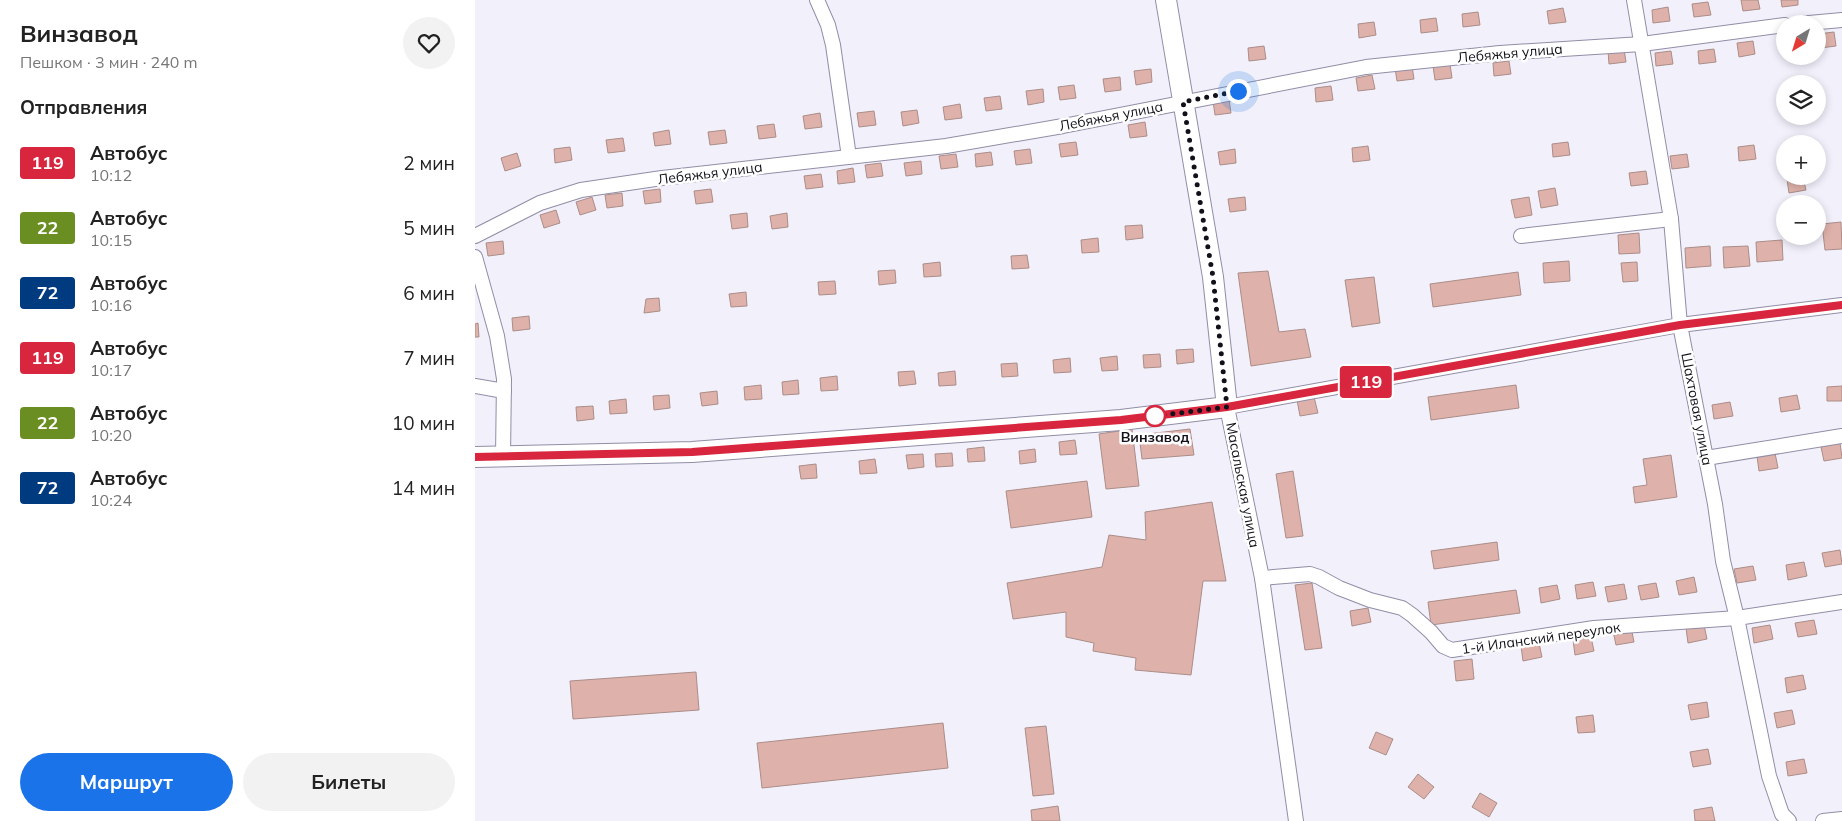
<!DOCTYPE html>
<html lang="ru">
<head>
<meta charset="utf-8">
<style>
  body { margin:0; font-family:Mulish,sans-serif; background:#f2f2f2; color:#222; height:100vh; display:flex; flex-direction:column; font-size:19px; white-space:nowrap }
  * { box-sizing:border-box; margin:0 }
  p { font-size:16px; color:#767676 }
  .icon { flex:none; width:28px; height:28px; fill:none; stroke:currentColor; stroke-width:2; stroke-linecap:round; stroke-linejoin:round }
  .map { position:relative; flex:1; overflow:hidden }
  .details { display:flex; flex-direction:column; background:#fff; width:475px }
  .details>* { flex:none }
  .badge { padding:0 10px; border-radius:4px; font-size:18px; line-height:32px }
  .needle { width:32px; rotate:218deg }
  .controls { position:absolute; left:1301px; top:15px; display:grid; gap:10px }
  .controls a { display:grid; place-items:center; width:50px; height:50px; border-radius:50%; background:#fff; box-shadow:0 2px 8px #0003; font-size:25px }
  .you { position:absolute; width:25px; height:25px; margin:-12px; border:4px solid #fff; border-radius:50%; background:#1a73e8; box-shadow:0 0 0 8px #1a73e833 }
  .map>.badge { position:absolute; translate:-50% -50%; box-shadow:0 0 0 2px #fff }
  h2 { padding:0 20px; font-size:19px; line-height:45px }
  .round { display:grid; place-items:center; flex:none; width:52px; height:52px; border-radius:26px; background:#f2f2f2 }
  .overview { display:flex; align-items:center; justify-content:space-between; height:85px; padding:0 20px }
  h1 { font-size:24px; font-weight:700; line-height:38px }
  .primary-button { display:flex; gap:10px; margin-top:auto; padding:10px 20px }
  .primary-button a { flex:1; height:58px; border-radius:30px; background:#1a73e8; color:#fff; font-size:20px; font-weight:700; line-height:58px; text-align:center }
  .primary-button a+a { background:#f2f2f2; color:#222 }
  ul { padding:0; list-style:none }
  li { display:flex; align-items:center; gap:15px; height:65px; padding:0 20px }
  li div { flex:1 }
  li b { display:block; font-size:19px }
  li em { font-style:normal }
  li .badge { min-width:55px; font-weight:700; text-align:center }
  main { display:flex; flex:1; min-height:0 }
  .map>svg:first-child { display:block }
  .building { fill:#deb2ab; stroke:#ab8d88 }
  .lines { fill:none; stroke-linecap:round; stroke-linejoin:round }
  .street-casing { stroke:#918da6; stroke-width:16 }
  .secondary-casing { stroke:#918da6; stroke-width:22 }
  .street { stroke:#fff; stroke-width:14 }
  .secondary { stroke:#fff; stroke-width:20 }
  .line-casing { stroke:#fff; stroke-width:11 }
  .line { stroke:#d7263d; stroke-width:8 }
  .walk { stroke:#121019; stroke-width:5; stroke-dasharray:0 9 }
  .stop-dot { fill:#fff; stroke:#d7263d; stroke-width:2.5 }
  .labels { text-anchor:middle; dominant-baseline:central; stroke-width:5; stroke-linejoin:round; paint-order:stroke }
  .street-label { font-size:14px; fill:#121019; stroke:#fff }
  .stop-label { font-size:14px; font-weight:bold; fill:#121019; stroke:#fff }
</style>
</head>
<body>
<main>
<section class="details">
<div class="overview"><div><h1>Винзавод</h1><p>Пешком · 3 мин · 240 m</p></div><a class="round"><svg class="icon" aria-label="heart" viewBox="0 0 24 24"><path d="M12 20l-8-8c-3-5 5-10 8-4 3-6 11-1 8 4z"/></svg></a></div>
<h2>Отправления</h2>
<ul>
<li><span class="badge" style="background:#d7263d;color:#fff">119</span><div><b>Автобус</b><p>10:12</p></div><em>2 мин</em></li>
<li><span class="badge" style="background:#6b8e23;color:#fff">22</span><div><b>Автобус</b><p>10:15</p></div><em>5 мин</em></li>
<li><span class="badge" style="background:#003b80;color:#fff">72</span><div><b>Автобус</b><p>10:16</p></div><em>6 мин</em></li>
<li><span class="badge" style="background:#d7263d;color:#fff">119</span><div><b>Автобус</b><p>10:17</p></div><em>7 мин</em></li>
<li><span class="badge" style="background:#6b8e23;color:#fff">22</span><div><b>Автобус</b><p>10:20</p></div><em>10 мин</em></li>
<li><span class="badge" style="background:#003b80;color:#fff">72</span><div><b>Автобус</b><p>10:24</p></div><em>14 мин</em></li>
</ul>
<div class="primary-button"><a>Маршрут</a><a>Билеты</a></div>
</section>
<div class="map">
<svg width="1367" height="821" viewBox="0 0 1367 821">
  <rect width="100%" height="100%" fill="#f2f0fb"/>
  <g class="building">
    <path d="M1266,0H1283L1285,9L1268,11Z"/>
    <path d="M1306,0H1323V5L1307,7Z"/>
    <path d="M1233,2L1236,15L1219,17L1217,4Z"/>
    <path d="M1193,7L1195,21L1178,23L1177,10Z"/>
    <path d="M1088,8L1091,22L1074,24L1072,11Z"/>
    <path d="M1003,12L1005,25L988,27L987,14Z"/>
    <path d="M961,18L963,31L946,33L945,20Z"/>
    <path d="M899,22L901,35L884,38L883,24Z"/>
    <path d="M1359,32L1361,46L1345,48L1343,34Z"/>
    <path d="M1278,41L1280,54L1264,57L1262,43Z"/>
    <path d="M789,46L791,59L774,61L773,48Z"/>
    <path d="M1149,49L1151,62L1134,64L1133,51Z"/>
    <path d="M1239,49L1241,62L1224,64L1223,51Z"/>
    <path d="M1196,51L1198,64L1181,66L1180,53Z"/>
    <path d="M1034,61L1036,74L1019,76L1018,63Z"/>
    <path d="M975,64L977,78L960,80L958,66Z"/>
    <path d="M937,66L939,79L922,81L920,68Z"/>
    <path d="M676,69L677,82L661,85L659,71Z"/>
    <path d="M897,75L900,89L883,91L881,78Z"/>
    <path d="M645,77L646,90L630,92L628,79Z"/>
    <path d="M599,85L601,98L585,100L583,87Z"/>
    <path d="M856,86L858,100L841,102L840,88Z"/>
    <path d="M568,89L569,102L553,105L551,91Z"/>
    <path d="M525,96L527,109L511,111L509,98Z"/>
    <path d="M754,99L756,113L740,115L738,101Z"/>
    <path d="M485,104L487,118L470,120L468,107Z"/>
    <path d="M442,110L444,123L428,126L426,112Z"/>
    <path d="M399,111L401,125L384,127L382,113Z"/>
    <path d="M345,113L347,127L330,129L328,116Z"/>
    <path d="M670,122L672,136L655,138L653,125Z"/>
    <path d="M299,124L301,137L284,139L282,126Z"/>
    <path d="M194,130L196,144L180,146L178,133Z"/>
    <path d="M250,130L252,143L235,145L233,132Z"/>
    <path d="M148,138L150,151L133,153L131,140Z"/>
    <path d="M601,142L603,155L586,157L584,144Z"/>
    <path d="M1093,142L1095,155L1078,157L1077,144Z"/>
    <path d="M1279,145L1281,159L1264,161L1263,147Z"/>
    <path d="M893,146L895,160L878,162L877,148Z"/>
    <path d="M95,147L97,160L80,163L79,149Z"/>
    <path d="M555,149L557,163L541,165L539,151Z"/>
    <path d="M760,149L761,163L745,165L743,152Z"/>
    <path d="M516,152L518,165L501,167L500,154Z"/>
    <path d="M42,153L46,166L30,171L26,158Z"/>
    <path d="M481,154L483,167L466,169L464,156Z"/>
    <path d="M1212,154L1214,167L1197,169L1195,156Z"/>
    <path d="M446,161L447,174L431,176L429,163Z"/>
    <path d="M406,163L408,176L392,178L390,165Z"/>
    <path d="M378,168L380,182L363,184L362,171Z"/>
    <path d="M1171,171L1173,184L1156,186L1154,173Z"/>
    <path d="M346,174L348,187L331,189L329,176Z"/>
    <path d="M1328,177L1331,190L1314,193L1312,179Z"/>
    <path d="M1080,188L1083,205L1066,208L1063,191Z"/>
    <path d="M185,189L186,202L170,204L168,191Z"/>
    <path d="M236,189L238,202L221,204L219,191Z"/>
    <path d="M147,193L148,206L132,208L130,195Z"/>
    <path d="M117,197L121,210L105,215L101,202Z"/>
    <path d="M770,197L771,210L755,212L753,199Z"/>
    <path d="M1054,197L1057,215L1040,218L1036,200Z"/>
    <path d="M81,210L85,223L69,228L65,215Z"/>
    <path d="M272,213L273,227L257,229L255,215Z"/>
    <path d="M312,213L313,227L297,229L295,216Z"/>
    <path d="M1366,222L1367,249L1350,250L1347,224Z"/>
    <path d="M667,225L668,238L651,240L650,226Z"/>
    <path d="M1164,233L1165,253L1144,254L1143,235Z"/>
    <path d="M623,238L624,252L607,253L606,240Z"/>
    <path d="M1307,240L1308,260L1282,262L1281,242Z"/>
    <path d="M28,241L29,254L13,256L11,243Z"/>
    <path d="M1235,246L1236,266L1211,268L1210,248Z"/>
    <path d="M1273,246L1275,266L1249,268L1248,247Z"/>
    <path d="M552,255L554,268L537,269L536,256Z"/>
    <path d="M1094,261L1095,281L1069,283L1068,263Z"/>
    <path d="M465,262L466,276L449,277L448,264Z"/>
    <path d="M1162,262L1163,281L1148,282L1146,263Z"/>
    <path d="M420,270L421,283L404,285L403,271Z"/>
    <path d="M793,271L804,332L830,329L836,357L776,366L763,273Z"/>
    <path d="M1043,272L1046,295L958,307L955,284Z"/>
    <path d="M899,277L905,323L877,327L870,280Z"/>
    <path d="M360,281L361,294L344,295L343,282Z"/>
    <path d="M271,292L272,306L256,307L254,294Z"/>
    <path d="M184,298L185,311L169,313L171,299Z"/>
    <path d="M54,316L55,329L38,331L37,318Z"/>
    <path d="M3,323L4,337H0V324Z"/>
    <path d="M718,349L719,362L702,364L701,350Z"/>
    <path d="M685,354L686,367L669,368L668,355Z"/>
    <path d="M642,356L643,370L627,371L625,358Z"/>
    <path d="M595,358L596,372L579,373L578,360Z"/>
    <path d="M542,363L543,376L527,377L526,364Z"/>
    <path d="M439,371L441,384L424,386L423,372Z"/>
    <path d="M480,371L481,385L464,386L463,373Z"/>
    <path d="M362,376L363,390L346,391L345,378Z"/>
    <path d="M323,380L324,394L308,395L307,382Z"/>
    <path d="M286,385L287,399L270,400L269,387Z"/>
    <path d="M1041,385L1044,408L956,420L953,397Z"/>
    <path d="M1367,386V401H1352V387Z"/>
    <path d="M242,391L243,404L227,406L225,393Z"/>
    <path d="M194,395L195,408L179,410L178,396Z"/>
    <path d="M1322,395L1325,409L1306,412L1304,398Z"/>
    <path d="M839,397L843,413L825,416L822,400Z"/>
    <path d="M151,399L152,413L135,414L134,401Z"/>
    <path d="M1255,402L1258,416L1239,419L1237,405Z"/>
    <path d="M118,406L119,419L102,421L101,407Z"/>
    <path d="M657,429L664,486L631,489L624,434Z"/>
    <path d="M715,429L719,455L667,459L664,435Z"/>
    <path d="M600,440L602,454L585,455L584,442Z"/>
    <path d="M1365,443L1367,458L1349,461L1346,447Z"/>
    <path d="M509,447L510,461L493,462L492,449Z"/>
    <path d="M560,449L561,462L545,464L544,451Z"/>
    <path d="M477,453L478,466L461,467L460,454Z"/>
    <path d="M1300,453L1303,468L1284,471L1282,456Z"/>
    <path d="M448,454L449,467L433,469L431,455Z"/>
    <path d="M1196,455L1202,497L1160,503L1158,487L1172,485L1168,459Z"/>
    <path d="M400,459L402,473L385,474L384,461Z"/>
    <path d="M341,464L342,478L326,479L324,466Z"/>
    <path d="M818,471L828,536L811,538L801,474Z"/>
    <path d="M612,481L617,517L536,528L531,491Z"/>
    <path d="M737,502L751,581H728L716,675L660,670L661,658L618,651L619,643L591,637V612L538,619L532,583L627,567L634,535L671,540L670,512Z"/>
    <path d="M1022,542L1024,560L959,569L956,551Z"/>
    <path d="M1365,550L1367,564L1350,567L1347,553Z"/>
    <path d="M1329,562L1332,576L1313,580L1311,565Z"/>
    <path d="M1278,566L1281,580L1262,583L1259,569Z"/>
    <path d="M1219,577L1222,592L1204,595L1201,581Z"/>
    <path d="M1118,582L1121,596L1102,599L1100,585Z"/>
    <path d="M837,583L847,648L830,650L820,585Z"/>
    <path d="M1181,583L1184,597L1166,600L1163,586Z"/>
    <path d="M1149,584L1152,599L1133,602L1130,587Z"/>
    <path d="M1082,585L1085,599L1066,603L1064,588Z"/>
    <path d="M1041,590L1045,613L956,625L953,602Z"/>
    <path d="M893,608L896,622L877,626L875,611Z"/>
    <path d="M1339,620L1342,634L1323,637L1320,623Z"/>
    <path d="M1229,625L1232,639L1213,643L1211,628Z"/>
    <path d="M1295,625L1298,639L1279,643L1277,628Z"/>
    <path d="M1156,627L1159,642L1141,645L1138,631Z"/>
    <path d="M1116,637L1119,651L1100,655L1098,640Z"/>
    <path d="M1064,643L1067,657L1048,661L1046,646Z"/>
    <path d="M997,659L999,679L981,681L979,661Z"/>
    <path d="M221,672L224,710L98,719L95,681Z"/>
    <path d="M1328,675L1331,689L1312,693L1310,678Z"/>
    <path d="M1232,702L1234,717L1216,720L1213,705Z"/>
    <path d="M1317,710L1320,724L1302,728L1299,713Z"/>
    <path d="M1118,715L1120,732L1103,733L1101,717Z"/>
    <path d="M468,723L473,768L287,788L282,743Z"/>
    <path d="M571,726L579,794L558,796L550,728Z"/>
    <path d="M901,732L918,739L911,755L894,748Z"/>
    <path d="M1233,749L1236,764L1218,767L1215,752Z"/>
    <path d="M1329,759L1332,773L1313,776L1311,762Z"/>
    <path d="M943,774L959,787L949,799L933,787Z"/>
    <path d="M1005,793L1022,803L1014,817L997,807Z"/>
    <path d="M583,806L585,821H557L556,810Z"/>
    <path d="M1237,807L1240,821H1220L1219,810Z"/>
  </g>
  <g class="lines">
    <defs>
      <g id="street">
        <path d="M342,0L353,25L358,45L374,157"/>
        <path d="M1159,0L1196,219L1205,325L1240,504L1248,561L1262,618L1294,776L1307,814L1314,821"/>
        <path d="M1323,24L1367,20"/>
        <path d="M0,236L65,203L106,190L187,178L471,146L588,126L891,67L1025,53L1167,44L1310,25"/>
        <path d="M1046,236L1196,219"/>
        <path d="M0,257L22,336L29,379L28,457"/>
        <path d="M0,386L29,391"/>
        <path d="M1231,458L1367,436"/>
        <path d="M787,578L835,574L844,577L864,588L895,600L927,608L937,615L956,632L968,646L977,650L1119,628L1262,618L1367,602"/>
        <path d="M821,821L787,578L752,407L1205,325L1367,305"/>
        <path d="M1348,821L1367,819"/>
      </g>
      <path id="secondary" d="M0,457L217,452L646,420L752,407L738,277L691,0"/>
    </defs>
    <use href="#street" class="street-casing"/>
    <use href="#secondary" class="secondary-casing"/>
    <use href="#street" class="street"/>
    <use href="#secondary" class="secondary"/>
  </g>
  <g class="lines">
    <defs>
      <path id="line" d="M0,457L217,452L646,420L752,407L1205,325L1367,305"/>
    </defs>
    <use href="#line" class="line-casing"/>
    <use href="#line" class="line"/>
    <path class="walk" d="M680,416L752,407L738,277L708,102L763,91"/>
  </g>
  <circle class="stop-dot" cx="680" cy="416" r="10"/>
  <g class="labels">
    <g class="street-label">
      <text transform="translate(1035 53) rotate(-5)">Лебяжья улица</text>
      <text transform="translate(636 116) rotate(-11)">Лебяжья улица</text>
      <text transform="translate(235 173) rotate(-7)">Лебяжья улица</text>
      <text transform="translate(1222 409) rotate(79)">Шахтовая улица</text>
      <text transform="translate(768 485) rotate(79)">Масальская улица</text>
      <text transform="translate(1066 638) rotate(-8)">1-й Иланский переулок</text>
    </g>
    <g class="stop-label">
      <text x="680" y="437">Винзавод</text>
    </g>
  </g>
</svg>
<div class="controls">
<a><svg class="needle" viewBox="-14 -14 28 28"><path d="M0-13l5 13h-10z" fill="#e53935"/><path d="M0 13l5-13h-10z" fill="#767676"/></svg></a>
<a><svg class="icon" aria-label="layers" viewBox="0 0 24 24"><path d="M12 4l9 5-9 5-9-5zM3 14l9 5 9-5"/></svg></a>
<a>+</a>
<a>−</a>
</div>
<div class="you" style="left:763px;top:91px"></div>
<b class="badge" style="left:891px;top:382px;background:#d7263d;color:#fff">119</b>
</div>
</main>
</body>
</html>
